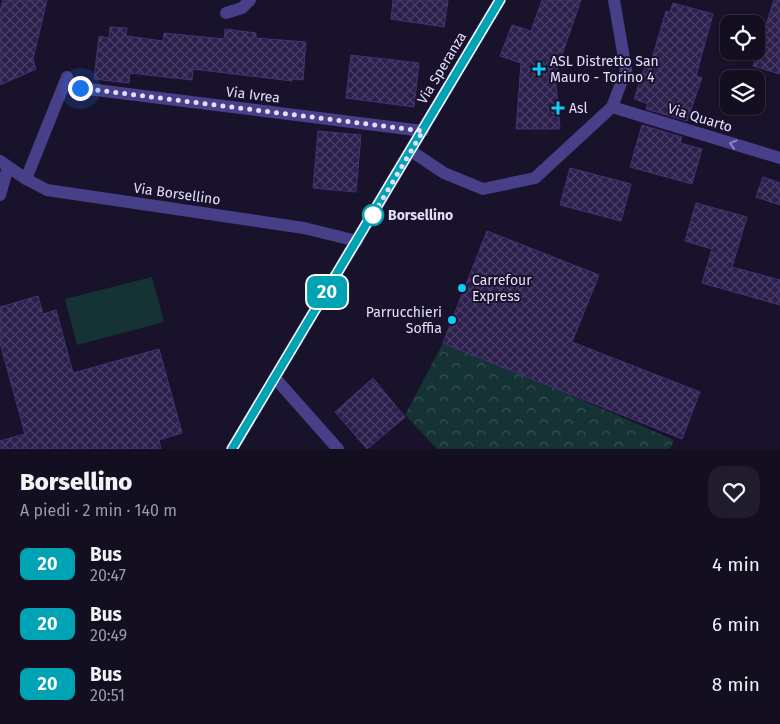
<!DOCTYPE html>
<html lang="it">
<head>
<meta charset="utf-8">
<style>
  body { margin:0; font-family:"Fira Sans",sans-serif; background:#201c2d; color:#f1f3f6; height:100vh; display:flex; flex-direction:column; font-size:19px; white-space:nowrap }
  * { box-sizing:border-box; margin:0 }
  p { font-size:16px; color:#9d9ca5 }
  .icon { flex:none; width:28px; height:28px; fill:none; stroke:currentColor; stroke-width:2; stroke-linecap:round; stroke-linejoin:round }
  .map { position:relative; height:449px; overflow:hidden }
  .drawer { display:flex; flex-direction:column; background:#130e20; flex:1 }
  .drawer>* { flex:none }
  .badge { padding:0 10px; border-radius:8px; font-size:18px; line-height:32px }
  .controls { position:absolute; left:720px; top:15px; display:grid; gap:10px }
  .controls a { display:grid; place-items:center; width:45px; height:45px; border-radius:10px; background:#130e20; box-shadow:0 1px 4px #0004,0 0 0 1px #322e3e; font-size:25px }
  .you { position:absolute; width:25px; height:25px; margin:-12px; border:4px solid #fff; border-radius:50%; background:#1a73e8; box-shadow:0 0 0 8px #1a73e833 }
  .map>.badge { position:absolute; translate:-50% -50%; box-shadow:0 0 0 2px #fff }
  .round { display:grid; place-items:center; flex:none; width:52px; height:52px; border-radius:15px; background:#201c2d }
  .head { display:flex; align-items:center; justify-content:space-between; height:85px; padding:0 20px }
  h1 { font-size:24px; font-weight:800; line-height:38px }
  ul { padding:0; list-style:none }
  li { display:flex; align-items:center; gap:15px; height:60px; padding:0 20px }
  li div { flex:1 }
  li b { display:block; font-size:19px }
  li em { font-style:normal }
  li .badge { min-width:55px; font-weight:700; text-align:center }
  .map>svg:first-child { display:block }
  .forest { fill:url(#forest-crowns) }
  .pitch { fill:#153335 }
  .building { fill:url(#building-cross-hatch); stroke:#453177 }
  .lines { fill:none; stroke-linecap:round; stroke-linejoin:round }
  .minor { stroke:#483f89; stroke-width:12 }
  .oneway { stroke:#8e86be }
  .line-casing { stroke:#fff; stroke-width:11 }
  .line { stroke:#00a3b4; stroke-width:8 }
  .walk { stroke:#e4ddfe; stroke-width:5; stroke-dasharray:0 9 }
  .poi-dot { fill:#0fccf8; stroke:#19122b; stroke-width:2 }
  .stop-dot { fill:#fff; stroke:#00a3b4; stroke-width:2.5 }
  .labels { text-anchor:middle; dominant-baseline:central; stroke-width:4; stroke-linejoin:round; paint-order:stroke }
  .poi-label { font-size:14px; fill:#e4ddfe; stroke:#19122b; text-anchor:start }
  .street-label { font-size:14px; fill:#e4ddfe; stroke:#19122b }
  .stop-label { font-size:14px; font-weight:bold; fill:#e4ddfe; stroke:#19122b; text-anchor:start }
</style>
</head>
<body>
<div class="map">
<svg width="780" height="449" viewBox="0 0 780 449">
  <defs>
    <pattern id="forest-crowns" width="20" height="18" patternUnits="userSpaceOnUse" patternTransform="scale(1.25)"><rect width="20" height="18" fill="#153335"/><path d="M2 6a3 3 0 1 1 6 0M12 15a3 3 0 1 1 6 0" fill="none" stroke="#375053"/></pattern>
    <pattern id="building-cross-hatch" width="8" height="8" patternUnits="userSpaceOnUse" patternTransform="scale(1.25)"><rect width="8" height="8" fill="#2c1f4c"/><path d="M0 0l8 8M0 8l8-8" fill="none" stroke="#4a3f67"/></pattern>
  </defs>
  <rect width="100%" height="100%" fill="#19122b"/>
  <path class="forest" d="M443,343L532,378L674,440L670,449H437L405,415Z"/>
  <path class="pitch" d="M152,277L164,322L77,345L65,299Z"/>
  <g class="building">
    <path d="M3,0H47L33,59L36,69L0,85V11Z"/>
    <path d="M393,0H448L444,27L391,19Z"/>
    <path d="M542,0H581L555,75L560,129H516L521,63L500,56L512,25L531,31Z"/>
    <path d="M774,0H780V74L753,66Z"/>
    <path d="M673,3L713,14L696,76L702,78L687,121L646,109L648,104L634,99L647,60L651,62L666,11L670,12Z"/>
    <path d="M110,27L127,28L126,36L163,41L164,33L224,39L225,29L256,33V38L306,42L303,80L292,79V81L193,69L192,80L130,73L129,83L94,79L99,36L109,38Z"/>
    <path d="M351,55L419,63L414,107L346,98Z"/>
    <path d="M642,125L682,137L680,143L702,149L692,184L630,167Z"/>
    <path d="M318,131L361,135L356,192L313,188Z"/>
    <path d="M570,168L631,184L621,221L560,205Z"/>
    <path d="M763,177L780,183V205L756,197Z"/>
    <path d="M696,203L747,217L732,267L780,280V305L702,283L712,249L685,241Z"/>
    <path d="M487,231L599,275L572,342L700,392L682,439L443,343Z"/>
    <path d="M38,296L43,314L56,310L73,373L159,349L182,433L159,440L161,449H0V441L25,434L0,343V307Z"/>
    <path d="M373,378L405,417L367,449L335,412Z"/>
  </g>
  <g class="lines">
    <g class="minor">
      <path d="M226,13L242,8L250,0"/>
      <path d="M80,88L423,131"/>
      <path d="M612,107L780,158"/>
      <path d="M411,151L444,173L483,189L535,178L612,107L626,70L614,0"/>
      <path d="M0,161L26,179L47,190L304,228L357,241"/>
      <path d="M26,179L67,77"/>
      <path d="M0,195L8,167"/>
      <path d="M275,378L338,449"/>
      <path d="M232,449L500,0"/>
    </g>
  </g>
  <defs><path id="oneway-chevron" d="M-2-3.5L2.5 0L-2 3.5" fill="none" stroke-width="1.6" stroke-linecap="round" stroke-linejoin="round" transform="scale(1.25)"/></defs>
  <use class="oneway" href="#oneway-chevron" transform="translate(733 144) rotate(-163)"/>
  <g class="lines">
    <defs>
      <path id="line" d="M232,449L500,0"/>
    </defs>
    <use href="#line" class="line-casing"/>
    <use href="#line" class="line"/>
    <path class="walk" d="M80,88L423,131L373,215"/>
  </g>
  <g class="poi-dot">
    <path d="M536.5 61.5h5v5h5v5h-5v5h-5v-5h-5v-5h5z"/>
    <path d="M555.5 100.5h5v5h5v5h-5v5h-5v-5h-5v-5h5z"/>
    <circle cx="462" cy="288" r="5"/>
    <circle cx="452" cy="320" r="5"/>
  </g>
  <circle class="stop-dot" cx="373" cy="215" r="10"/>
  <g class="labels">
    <g class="poi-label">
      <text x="550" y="61">ASL Distretto San<tspan x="550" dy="16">Mauro - Torino 4</tspan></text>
      <text x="569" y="108">Asl</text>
      <text x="472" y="280">Carrefour<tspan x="472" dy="16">Express</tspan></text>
      <text x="442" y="312" text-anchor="end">Parrucchieri<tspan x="442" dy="16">Soffia</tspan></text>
    </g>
    <g class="street-label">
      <text transform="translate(442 68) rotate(-59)">Via Speranza</text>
      <text transform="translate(253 95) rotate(7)">Via Ivrea</text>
      <text transform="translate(700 118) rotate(17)">Via Quarto</text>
      <text transform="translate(177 194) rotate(8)">Via Borsellino</text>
    </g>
    <g class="stop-label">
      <text x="388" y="215">Borsellino</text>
    </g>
  </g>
</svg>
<div class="controls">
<a><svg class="icon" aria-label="locate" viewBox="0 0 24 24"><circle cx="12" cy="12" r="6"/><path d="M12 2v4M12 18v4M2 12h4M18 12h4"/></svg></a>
<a><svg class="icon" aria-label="layers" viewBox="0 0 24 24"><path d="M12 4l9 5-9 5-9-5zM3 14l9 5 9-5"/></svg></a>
</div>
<div class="you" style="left:80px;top:88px"></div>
<b class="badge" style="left:327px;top:292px;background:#00a3b4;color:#fff">20</b>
</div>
<section class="drawer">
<div class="head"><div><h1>Borsellino</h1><p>A piedi · 2 min · 140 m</p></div><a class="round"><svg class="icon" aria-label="heart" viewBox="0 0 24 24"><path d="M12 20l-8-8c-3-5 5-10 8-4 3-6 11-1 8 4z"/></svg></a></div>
<ul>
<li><span class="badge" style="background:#00a3b4;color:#fff">20</span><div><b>Bus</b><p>20:47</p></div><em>4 min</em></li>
<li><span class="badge" style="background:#00a3b4;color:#fff">20</span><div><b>Bus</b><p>20:49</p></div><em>6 min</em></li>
<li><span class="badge" style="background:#00a3b4;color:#fff">20</span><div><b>Bus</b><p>20:51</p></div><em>8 min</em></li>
</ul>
</section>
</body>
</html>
